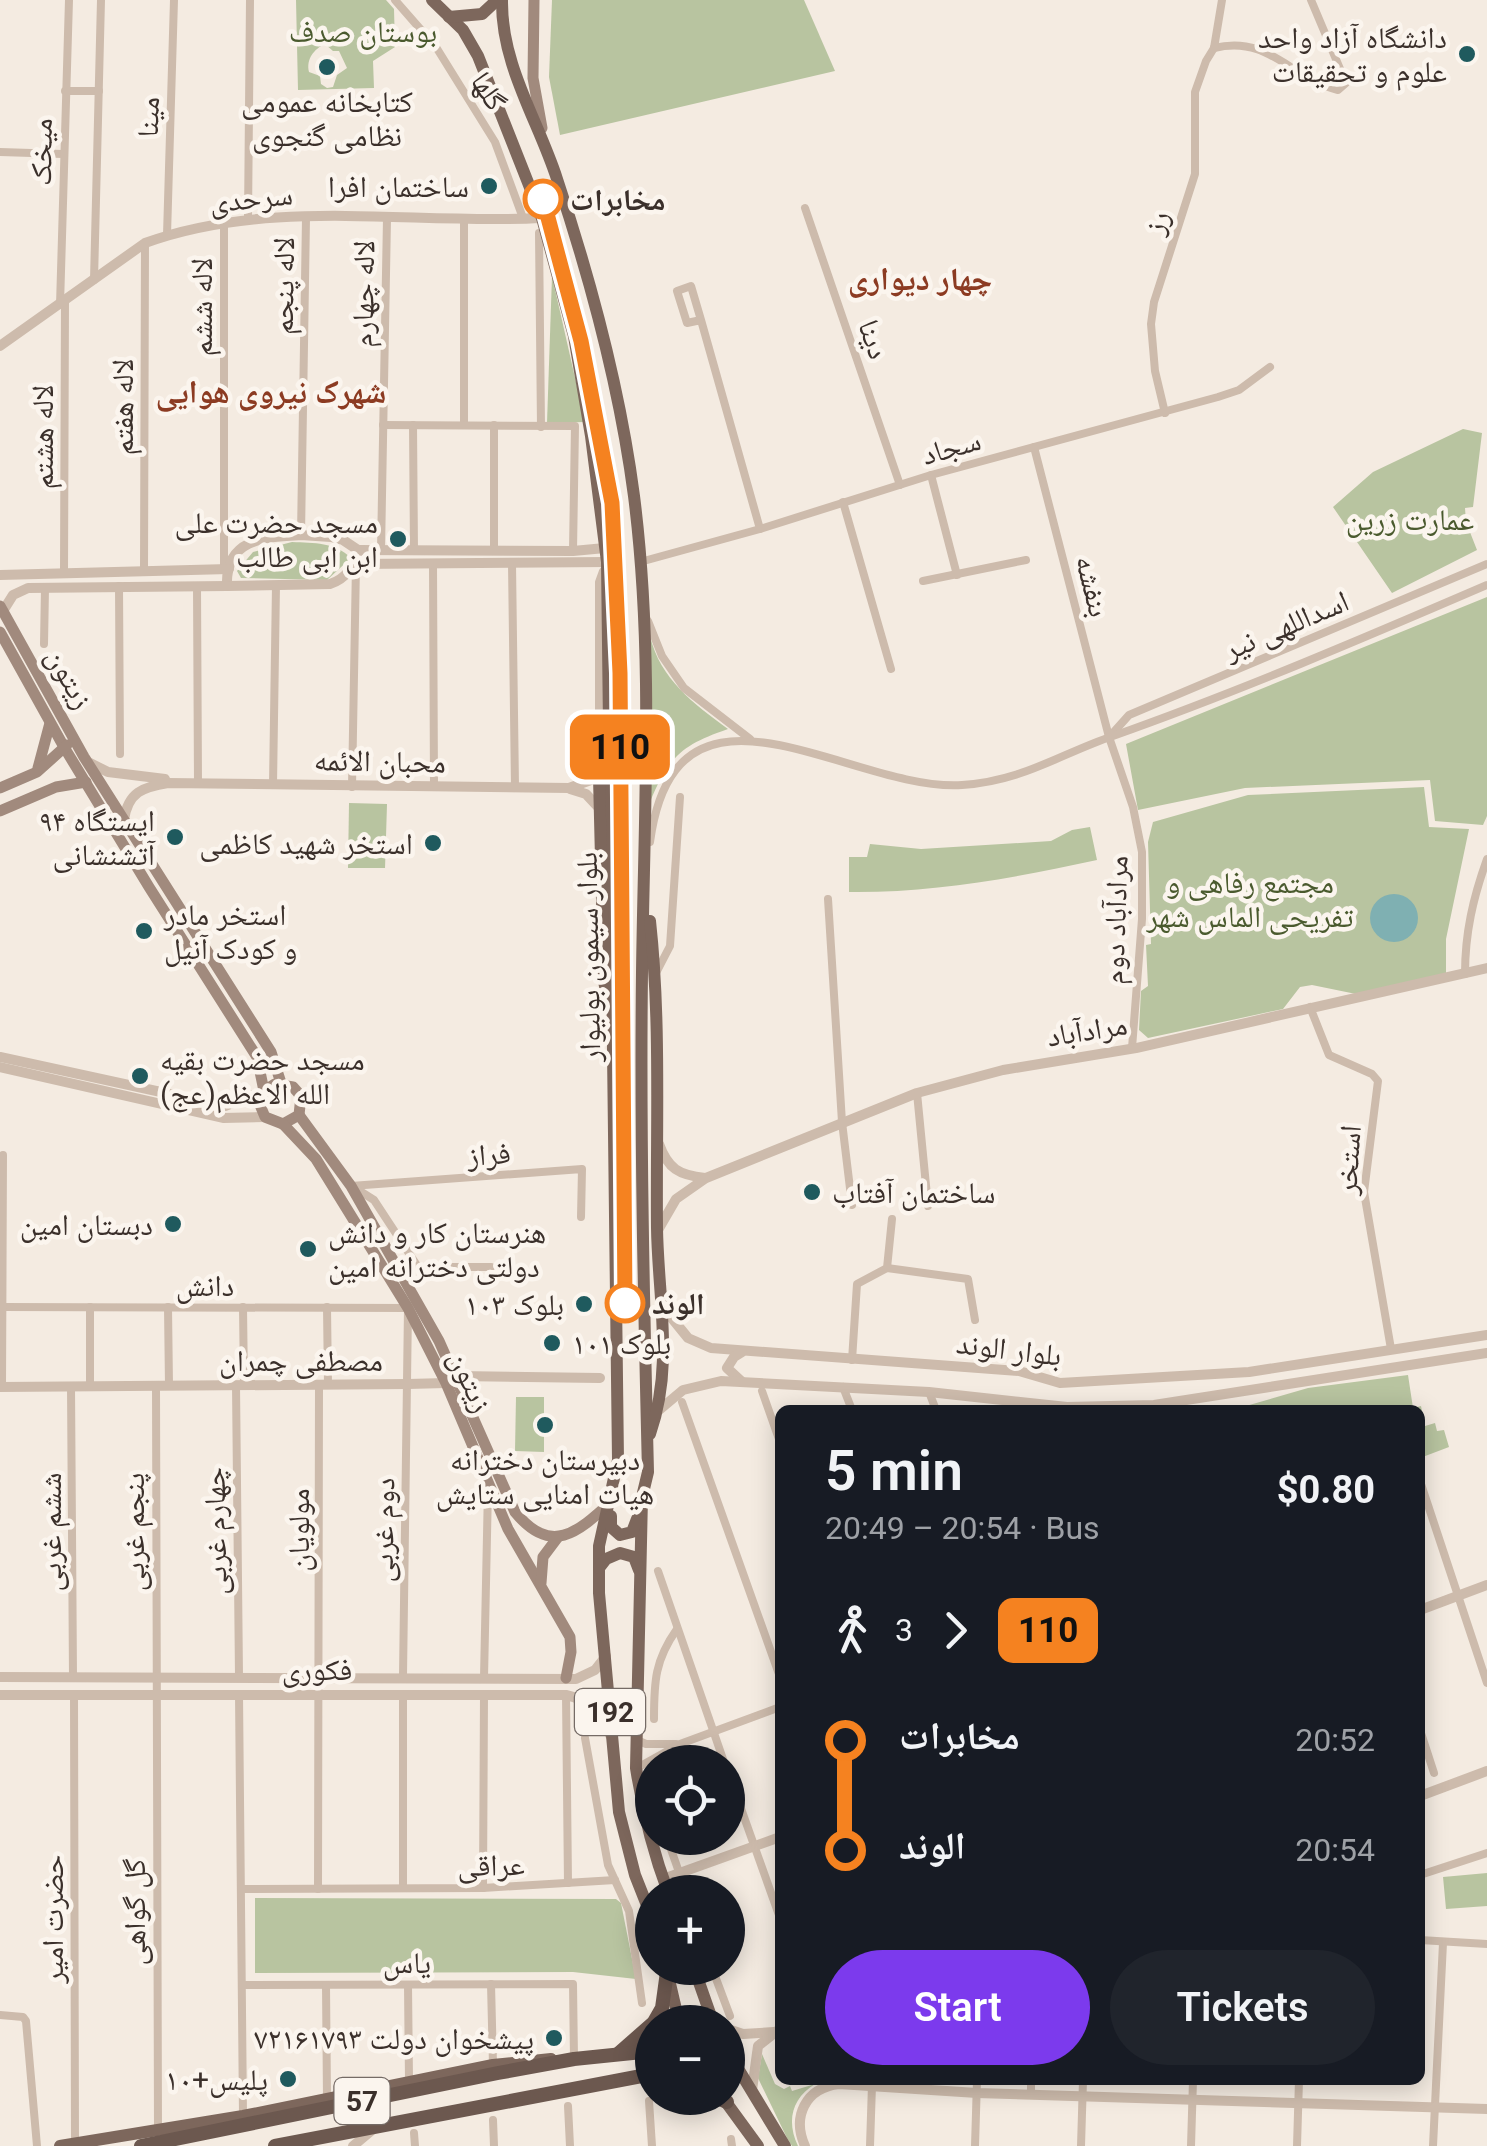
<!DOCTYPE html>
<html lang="en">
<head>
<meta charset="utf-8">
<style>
  body { margin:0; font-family:Roboto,"Noto Naskh Arabic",sans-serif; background:#20242c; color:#f1f3f6; height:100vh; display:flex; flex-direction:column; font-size:38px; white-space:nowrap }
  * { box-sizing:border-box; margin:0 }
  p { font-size:32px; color:#9ea1a6 }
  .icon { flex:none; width:55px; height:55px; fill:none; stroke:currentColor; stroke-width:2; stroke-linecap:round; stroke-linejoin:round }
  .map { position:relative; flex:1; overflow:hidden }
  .drawer { position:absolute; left:775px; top:1405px; width:650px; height:680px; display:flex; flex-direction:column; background:#171b24; border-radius:15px; box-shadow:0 5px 25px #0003 }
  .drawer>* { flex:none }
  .badge { padding:0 20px; border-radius:15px; font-size:35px; line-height:65px }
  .controls { position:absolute; left:635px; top:1745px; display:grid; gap:20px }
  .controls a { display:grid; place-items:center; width:110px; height:110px; border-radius:50%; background:#171b24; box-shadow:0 5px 25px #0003; font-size:50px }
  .map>.badge { position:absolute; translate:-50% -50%; box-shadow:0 0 0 5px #fff }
  .legs { display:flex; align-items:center; gap:15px; height:110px; padding:0 50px; font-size:32px }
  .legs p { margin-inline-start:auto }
  .overview { display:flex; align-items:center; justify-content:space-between; height:170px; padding:0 50px }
  h1 { font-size:55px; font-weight:600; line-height:75px }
  .cta { display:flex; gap:20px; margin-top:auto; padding:20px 50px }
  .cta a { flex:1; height:115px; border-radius:60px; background:#7c3aed; color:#fff; font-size:40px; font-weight:600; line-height:115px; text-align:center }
  .cta a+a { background:#20242c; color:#f1f3f6 }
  ul { padding:0 50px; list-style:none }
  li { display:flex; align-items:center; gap:35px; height:110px; font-size:38px }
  li i { display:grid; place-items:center; width:15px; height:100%; margin:0 12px; background:currentColor }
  li i::after { content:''; width:25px; height:25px; margin:-12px; border:8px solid; border-radius:50%; background:#171b24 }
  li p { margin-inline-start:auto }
  li:first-child i { background:linear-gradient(#0000 50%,currentColor 0) }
  li:last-child i { background:linear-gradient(currentColor 50%,#0000 0) }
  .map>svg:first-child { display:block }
  .green { fill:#b8c4a0; fill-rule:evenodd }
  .water { fill:#7fb0b2 }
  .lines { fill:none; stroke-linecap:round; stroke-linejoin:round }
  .minor { stroke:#cdbbac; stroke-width:8 }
  .tertiary { stroke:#cdbbac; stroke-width:10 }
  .secondary { stroke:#a18a7d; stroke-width:11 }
  .primary { stroke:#7d675c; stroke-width:12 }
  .trunk { stroke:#6c584f; stroke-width:14 }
  .line-1-casing { stroke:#fff; stroke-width:22 }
  .line-1 { stroke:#f58220; stroke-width:15 }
  .poi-dot { fill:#1f5a5e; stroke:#fbf5ee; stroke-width:4 }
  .stop-1-dot { fill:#fff; stroke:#f58220; stroke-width:5 }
  .labels { text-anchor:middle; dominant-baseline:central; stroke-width:9; stroke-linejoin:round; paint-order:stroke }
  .shield { fill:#fbf5ee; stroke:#756b66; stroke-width:2.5 }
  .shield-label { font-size:28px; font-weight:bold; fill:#3b302b }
  .park-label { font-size:30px; fill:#4a5a2e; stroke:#fbf5ee }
  .poi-label { font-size:30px; fill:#3b302b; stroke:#fbf5ee; text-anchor:end }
  .street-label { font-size:30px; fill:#3b302b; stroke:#fbf5ee }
  .stop-label { font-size:30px; font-weight:bold; fill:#3b302b; stroke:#fbf5ee; text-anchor:start }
  .neighbourhood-label { font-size:32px; font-weight:bold; fill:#8c3b22; stroke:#fbf5ee }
</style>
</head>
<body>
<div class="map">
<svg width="1487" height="2146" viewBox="0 0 1487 2146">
  <rect width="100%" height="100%" fill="#f4ebe1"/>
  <g class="green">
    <path d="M296,0H386L394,9L395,47L373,61L374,88L298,90ZM325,44L333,51H339L347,68L337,75L333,87L327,88L321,84L320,76L309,72C306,59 314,49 325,44Z"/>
    <path d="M552,0H804L835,71L560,135L549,77Z"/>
    <path d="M552,276L585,422L547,423Z"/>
    <path d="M1463,429L1482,433L1473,507L1465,508L1466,522L1477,550L1392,593L1333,507L1373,472Z"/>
    <path d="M292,542C314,543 335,542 351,558L327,580L241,578L237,571L253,552Z"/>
    <path d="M1487,597V816L1483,825L1435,821L1430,780L1245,788L1138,810L1126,744Z"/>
    <path d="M650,636C660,679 694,704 728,729C682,745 669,756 650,802Z"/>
    <path d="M1424,787L1429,827L1469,829L1446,939V979L1356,994L1312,985L1300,987L1283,1009L1148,1038L1139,1030L1141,991L1148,986L1146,945L1151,944L1148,842L1153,822L1248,795Z"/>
    <path d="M349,803L387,804L385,868H348Z"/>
    <path d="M1090,827L1097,860C1015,878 933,893 849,892V857H867L870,844L921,849L1051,841L1072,830Z"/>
    <path d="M1408,1375L1413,1408L1421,1406L1425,1426L1435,1423L1437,1431L1444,1430L1449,1447L1420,1458V1410H1232L1308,1388Z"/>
    <path d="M516,1397H544V1452L515,1451Z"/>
    <path d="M1487,1873V1906L1446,1909L1443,1877Z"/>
    <path d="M255,1898L616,1899L621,1903L636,1979L573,1972L255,1973Z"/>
    <path d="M762,2054L775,2084L784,2089L790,2086L792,2091L815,2084C792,2098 786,2121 798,2146H792L787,2138L758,2078Z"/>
  </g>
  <circle class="water" cx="1394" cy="918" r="24"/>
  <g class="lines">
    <g class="minor">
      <path d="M395,0L436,47L495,142L523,218"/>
      <path d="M1214,48C1269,34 1291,79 1338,90L1346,83L1311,0"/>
      <path d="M65,91H99"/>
      <path d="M0,152L63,154"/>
      <path d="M805,208L900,485"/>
      <path d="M248,219L250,0"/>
      <path d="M464,219V425"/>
      <path d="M224,224V569"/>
      <path d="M539,233L541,427"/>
      <path d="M167,235L174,0"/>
      <path d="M94,280L101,0"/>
      <path d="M60,305L69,0"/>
      <path d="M701,320L687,323L677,291L691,286L701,320L760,529"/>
      <path d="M1165,413L1155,371L1151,324L1154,302L1195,174V92L1206,61L1214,48L1222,0"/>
      <path d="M383,425L575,426L573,551"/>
      <path d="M413,425L414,551"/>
      <path d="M1034,447L1109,737L1133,807L1142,852V919L1132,1048"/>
      <path d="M931,475L957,575"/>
      <path d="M843,502L891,669"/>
      <path d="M301,535L306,218"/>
      <path d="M381,551L387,218"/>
      <path d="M494,551V425"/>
      <path d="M640,562L760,529L931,475L1218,397L1239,390L1270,367"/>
      <path d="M433,564L434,787"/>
      <path d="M512,564L515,787"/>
      <path d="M144,572L145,243"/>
      <path d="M64,573L65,301"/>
      <path d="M923,581L1026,560"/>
      <path d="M119,586L120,754"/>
      <path d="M197,586L198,783"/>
      <path d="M648,621L662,656L684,688L750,739"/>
      <path d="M44,644L45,588"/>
      <path d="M1112,734L1129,715L1487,564"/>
      <path d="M599,776V582L603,571"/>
      <path d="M273,785L276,585"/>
      <path d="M352,787L356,564"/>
      <path d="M650,842C676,650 850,792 962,785C1023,781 1060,754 1113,736C1240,691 1364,638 1487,585"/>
      <path d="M828,899L842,1122L852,1205"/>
      <path d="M656,973L670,946L680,797"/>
      <path d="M1465,974C1465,933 1473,898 1487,859"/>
      <path d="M1310,1007L1329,1055L1372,1074L1378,1081L1364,1192L1391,1349"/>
      <path d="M917,1093L928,1206"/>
      <path d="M351,1186L582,1169L581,1217"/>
      <path d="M355,1188L374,1200L418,1267H491"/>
      <path d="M887,1268L968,1279L975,1320"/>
      <path d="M2,1307L408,1308L403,1676"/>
      <path d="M90,1307V1386"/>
      <path d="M168,1307L169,1386"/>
      <path d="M243,1307L244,1385"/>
      <path d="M327,1307L328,1385"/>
      <path d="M852,1360L857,1284L887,1268L892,1219"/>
      <path d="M236,1385L239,1676"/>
      <path d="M71,1386L73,1677"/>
      <path d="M156,1386L158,2129"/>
      <path d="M2,1387L3,1155"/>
      <path d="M843,1387L852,1410"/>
      <path d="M762,1391L780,1442"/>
      <path d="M929,1392L936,1410"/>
      <path d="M682,1402L780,1677"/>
      <path d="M1420,1481L1487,1683"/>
      <path d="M658,1571L724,1762"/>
      <path d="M484,1678L488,1488"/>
      <path d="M74,1694L75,2143"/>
      <path d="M239,1694L243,2116"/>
      <path d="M403,1694V1888"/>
      <path d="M566,1695L568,1883"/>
      <path d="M654,1719C654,1681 655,1660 677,1629"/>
      <path d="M1420,1730L1434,1773"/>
      <path d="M585,1738L608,1865L629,1911L642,2003"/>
      <path d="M637,1740L646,1744H676"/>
      <path d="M637,1768L680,1744L780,1707"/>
      <path d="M728,1772L780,1918"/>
      <path d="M667,1838L686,1892"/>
      <path d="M1420,1875L1487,1853"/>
      <path d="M483,1888L484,1695"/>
      <path d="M241,1889L483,1888L615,1880"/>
      <path d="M318,1889L319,1385"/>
      <path d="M1420,1940L1487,1944"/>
      <path d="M712,1968L730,2016"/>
      <path d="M491,1984L493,2065"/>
      <path d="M242,1985L573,1984L574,2059"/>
      <path d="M326,1985L327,2099"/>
      <path d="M408,1985L409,2080"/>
      <path d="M0,2015L23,2017L26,2021L37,2146"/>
      <path d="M1031,2095V2080"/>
      <path d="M649,2101L652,2146"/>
      <path d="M568,2106L570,2146"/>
      <path d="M493,2120L494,2146"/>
      <path d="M414,2133L415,2146"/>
      <path d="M731,2139L732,2146"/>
      <path d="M870,2146L872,2085"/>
      <path d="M975,2146L977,2080"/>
      <path d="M1081,2146L1083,2080"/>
      <path d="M1191,2146L1193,2080"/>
      <path d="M1297,2146L1299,2080"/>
      <path d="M1433,2146L1443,1943"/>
    </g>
    <g class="tertiary">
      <path d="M0,346L145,243C271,197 411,225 542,218"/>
      <path d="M301,535L331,537L343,540L358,550C355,565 346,579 330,584L227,586C225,538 265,537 301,535Z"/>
      <path d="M358,550L573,551L605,548"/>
      <path d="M356,564L607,562"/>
      <path d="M0,575L229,569"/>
      <path d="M3,611L13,595L28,588L227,586"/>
      <path d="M90,763L108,772L165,779"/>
      <path d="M570,789L586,794L600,809"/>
      <path d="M124,820C128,792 143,787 168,783L569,788L599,777"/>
      <path d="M0,1057L225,1106L264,1091"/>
      <path d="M0,1067L223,1118L265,1117"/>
      <path d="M659,1144C668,1169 679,1175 705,1178"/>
      <path d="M658,1230L676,1199L706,1178L917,1093L1003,1070L1136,1048L1487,968"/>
      <path d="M662,1306L688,1338L711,1348L1019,1371L1060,1383L1249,1372L1487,1335"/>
      <path d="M741,1381L727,1368L734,1357L742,1352"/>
      <path d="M0,1387L408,1384L446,1383L456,1376L600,1378"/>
      <path d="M658,1411L683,1390L721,1381L929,1392L1067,1407L1154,1405L1487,1353"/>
      <path d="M1420,1610L1487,1585"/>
      <path d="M0,1677L576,1679L595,1670L606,1656"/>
      <path d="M0,1695H566C589,1700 602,1713 610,1735"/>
      <path d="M1420,1796L1487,1771"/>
      <path d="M663,1879L780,1837"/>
      <path d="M728,2029L743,2034L774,2032"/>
      <path d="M752,2090L758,2046L777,2031"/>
      <path d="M353,2146L371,2131"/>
      <path d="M805,2146C792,2117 805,2088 839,2084L977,2093L1487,2109"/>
    </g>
    <g class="secondary">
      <path d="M534,0L533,78L542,128"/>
      <path d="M0,606L84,757L271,1052L281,1083"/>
      <path d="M0,632L64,747L149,887L257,1057L264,1091L260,1105L265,1117L283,1124L299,1115L301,1096L293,1087L275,1084L264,1091"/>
      <path d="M38,768L50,723"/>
      <path d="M0,788L37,772L67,745"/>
      <path d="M0,811L56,787L86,782"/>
      <path d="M299,1115L351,1186L439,1341L515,1512C551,1556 577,1533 611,1502"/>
      <path d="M283,1124L316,1159L408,1308L446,1383L508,1529L570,1637L571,1652L566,1678"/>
      <path d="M541,1583L543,1557L558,1537"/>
    </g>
    <g class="primary">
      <path d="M432,0L463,30L478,56L542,218L574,336L591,436L607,562L618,1460L599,1546V1593L619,1812L635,1875L652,1918"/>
      <path d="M502,0C501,65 538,120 557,179C591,281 620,389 634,496C654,653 644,814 642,972C640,1139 644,1306 648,1472L642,1497L636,1768C643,1812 653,1852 668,1892"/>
      <path d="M449,17L482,14L497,0"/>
      <path d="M608,1003L604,981L599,777L611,766"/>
      <path d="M650,1434C674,1366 658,1298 657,1228C656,1126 661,1022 650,921"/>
      <path d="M611,1516V1527L620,1535L632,1532L637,1519"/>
      <path d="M599,1568L606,1559L620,1553L634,1557L639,1570"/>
      <path d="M694,1968L713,2022"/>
      <path d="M668,1975L679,2022"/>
      <path d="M728,2052L785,2146"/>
      <path d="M723,2098L758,2146"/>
      <path d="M60,2146L243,2116L493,2065L551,2059"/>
    </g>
    <g class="trunk">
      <path d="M654,2022L662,2008L667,1972"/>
      <path d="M619,2053L652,2024"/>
      <path d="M718,2098L727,2102"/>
      <path d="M141,2146L498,2073L574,2059L652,2051"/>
      <path d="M275,2146L652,2074"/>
    </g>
  </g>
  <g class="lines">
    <defs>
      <path id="line-1" d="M543,199L581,341L612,503L620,673L625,1303"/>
    </defs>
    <use href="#line-1" class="line-1-casing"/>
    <use href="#line-1" class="line-1"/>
  </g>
  <g class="poi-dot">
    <circle cx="1467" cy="54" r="10"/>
    <circle cx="327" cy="67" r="10"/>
    <circle cx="489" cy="186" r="10"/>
    <circle cx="398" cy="539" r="10"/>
    <circle cx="175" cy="837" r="10"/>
    <circle cx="433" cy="843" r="10"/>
    <circle cx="144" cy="931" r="10"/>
    <circle cx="140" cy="1076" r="10"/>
    <circle cx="812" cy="1192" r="10"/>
    <circle cx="173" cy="1224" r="10"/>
    <circle cx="308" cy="1249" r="10"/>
    <circle cx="584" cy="1304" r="10"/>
    <circle cx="552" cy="1343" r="10"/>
    <circle cx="545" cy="1425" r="10"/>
    <circle cx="554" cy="2038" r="10"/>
    <circle cx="288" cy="2079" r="10"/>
  </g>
  <g class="stop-1-dot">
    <circle cx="543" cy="199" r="18"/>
    <circle cx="625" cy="1303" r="18"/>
  </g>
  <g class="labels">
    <g class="shield">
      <rect x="575" y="1689" width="70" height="46" rx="8"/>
      <rect x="334.5" y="2078" width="55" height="46" rx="8"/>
    </g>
    <g class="shield-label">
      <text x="610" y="1712">192</text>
      <text x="362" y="2101">57</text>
    </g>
    <g class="park-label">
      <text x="363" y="31">بوستان صدف</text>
      <text x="1410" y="519">عمارت زرین</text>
      <text x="1250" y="882">مجتمع رفاهی و<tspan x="1250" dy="34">تفریحی الماس شهر</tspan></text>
    </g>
    <g class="poi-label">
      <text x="1447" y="37">دانشگاه آزاد واحد<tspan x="1447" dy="34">علوم و تحقیقات</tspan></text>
      <text x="327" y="101" text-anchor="middle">کتابخانه عمومی<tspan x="327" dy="34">نظامی گنجوی</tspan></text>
      <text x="469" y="186">ساختمان افرا</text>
      <text x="378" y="522">مسجد حضرت علی<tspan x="378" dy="34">ابن ابی طالب</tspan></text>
      <text x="155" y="820">ایستگاه ۹۴<tspan x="155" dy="34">آتشنشانی</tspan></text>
      <text x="413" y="843">استخر شهید کاظمی</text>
      <text x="164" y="914" text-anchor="start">استخر مادر<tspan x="164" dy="34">و کودک آنیل</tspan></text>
      <text x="160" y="1059" text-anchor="start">مسجد حضرت بقیه<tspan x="160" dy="34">الله الاعظم(عج)</tspan></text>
      <text x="832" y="1192" text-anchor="start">ساختمان آفتاب</text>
      <text x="153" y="1224">دبستان امین</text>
      <text x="328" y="1232" text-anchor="start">هنرستان کار و دانش<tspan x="328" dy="34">دولتی دخترانه امین</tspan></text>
      <text x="564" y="1304">بلوک ۱۰۳</text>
      <text x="572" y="1343" text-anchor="start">بلوک ۱۰۱</text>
      <text x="545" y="1459" text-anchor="middle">دبیرستان دخترانه<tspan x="545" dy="34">هیات امنایی ستایش</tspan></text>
      <text x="534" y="2038">پیشخوان دولت ۷۲۱۶۱۷۹۳</text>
      <text x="268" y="2079">پلیس+۱۰</text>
    </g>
    <g class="street-label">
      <text transform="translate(489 91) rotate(58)">گلها</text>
      <text transform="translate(148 117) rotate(-88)">مینا</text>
      <text transform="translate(41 152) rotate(-89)">میخک</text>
      <text transform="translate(251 198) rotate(-6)">سرحدی</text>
      <text transform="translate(1156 222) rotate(-71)">رز</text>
      <text transform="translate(283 286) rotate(-89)">لاله پنجم</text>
      <text transform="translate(363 294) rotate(-89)">لاله چهارم</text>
      <text transform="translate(201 307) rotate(-90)">لاله ششم</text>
      <text transform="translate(874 339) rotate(71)">دینا</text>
      <text transform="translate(122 407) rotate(-90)">لاله هفتم</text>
      <text transform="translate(42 437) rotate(-90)">لاله هشتم</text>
      <text transform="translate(951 447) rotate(-16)">سجاد</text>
      <text transform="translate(1093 586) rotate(76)">بنفشه</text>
      <text transform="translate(1286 625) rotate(-23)">اسداللهی نیر</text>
      <text transform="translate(70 678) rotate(61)">زیتون</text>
      <text transform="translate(380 761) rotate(1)">محبان الائمه</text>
      <text transform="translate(1115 920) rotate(-88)">مرادآباد دوم</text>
      <text transform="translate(588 957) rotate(-91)">بلوار سیمون بولیوار</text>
      <text transform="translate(1087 1030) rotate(-9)">مرادآباد</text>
      <text transform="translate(489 1154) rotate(-4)">فراز</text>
      <text transform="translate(1348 1160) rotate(-86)">استخر</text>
      <text x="205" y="1285">دانش</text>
      <text transform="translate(1009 1349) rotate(7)">بلوار الوند</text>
      <text x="301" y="1360">مصطفی چمران</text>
      <text transform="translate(471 1381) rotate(66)">زیتون</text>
      <text transform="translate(298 1530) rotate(-90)">مولویان</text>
      <text transform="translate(383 1530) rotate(-89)">دوم غربی</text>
      <text transform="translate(215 1531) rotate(-91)">چهارم غربی</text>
      <text transform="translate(50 1532) rotate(-90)">ششم غربی</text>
      <text transform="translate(133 1532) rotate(-90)">پنجم غربی</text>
      <text x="317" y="1669">فکوری</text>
      <text transform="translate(491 1865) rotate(-1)">عراقی</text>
      <text transform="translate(134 1912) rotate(-90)">گل گواهی</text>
      <text transform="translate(52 1919) rotate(-90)">حضرت امیر</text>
      <text x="407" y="1962">یاس</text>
    </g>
    <g class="stop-label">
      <text x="570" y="199">مخابرات</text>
      <text x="652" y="1303">الوند</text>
    </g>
    <g class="neighbourhood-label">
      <text x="920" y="279">چهار دیواری</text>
      <text x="271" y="392">شهرک نیروی هوایی</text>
    </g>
  </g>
</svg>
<div class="controls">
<a><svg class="icon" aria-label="locate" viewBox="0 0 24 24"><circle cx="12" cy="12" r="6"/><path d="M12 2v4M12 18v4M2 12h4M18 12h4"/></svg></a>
<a>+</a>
<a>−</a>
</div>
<b class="badge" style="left:620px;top:747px;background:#f58220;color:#111">110</b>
<section class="drawer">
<div class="overview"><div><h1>5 min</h1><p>20:49 – 20:54 · Bus</p></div><b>$0.80</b></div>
<div class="legs"><svg class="icon" aria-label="walk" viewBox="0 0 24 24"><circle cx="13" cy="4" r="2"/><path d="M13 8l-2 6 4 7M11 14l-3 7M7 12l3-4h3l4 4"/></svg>3<svg class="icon" aria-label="forward" viewBox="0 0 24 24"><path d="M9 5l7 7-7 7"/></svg><b class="badge" style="background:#f58220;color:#111">110</b></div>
<ul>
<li><i style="color:#f58220"></i><b>مخابرات</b><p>20:52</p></li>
<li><i style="color:#f58220"></i><b>الوند</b><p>20:54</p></li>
</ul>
<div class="cta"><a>Start</a><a>Tickets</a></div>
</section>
</div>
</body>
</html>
